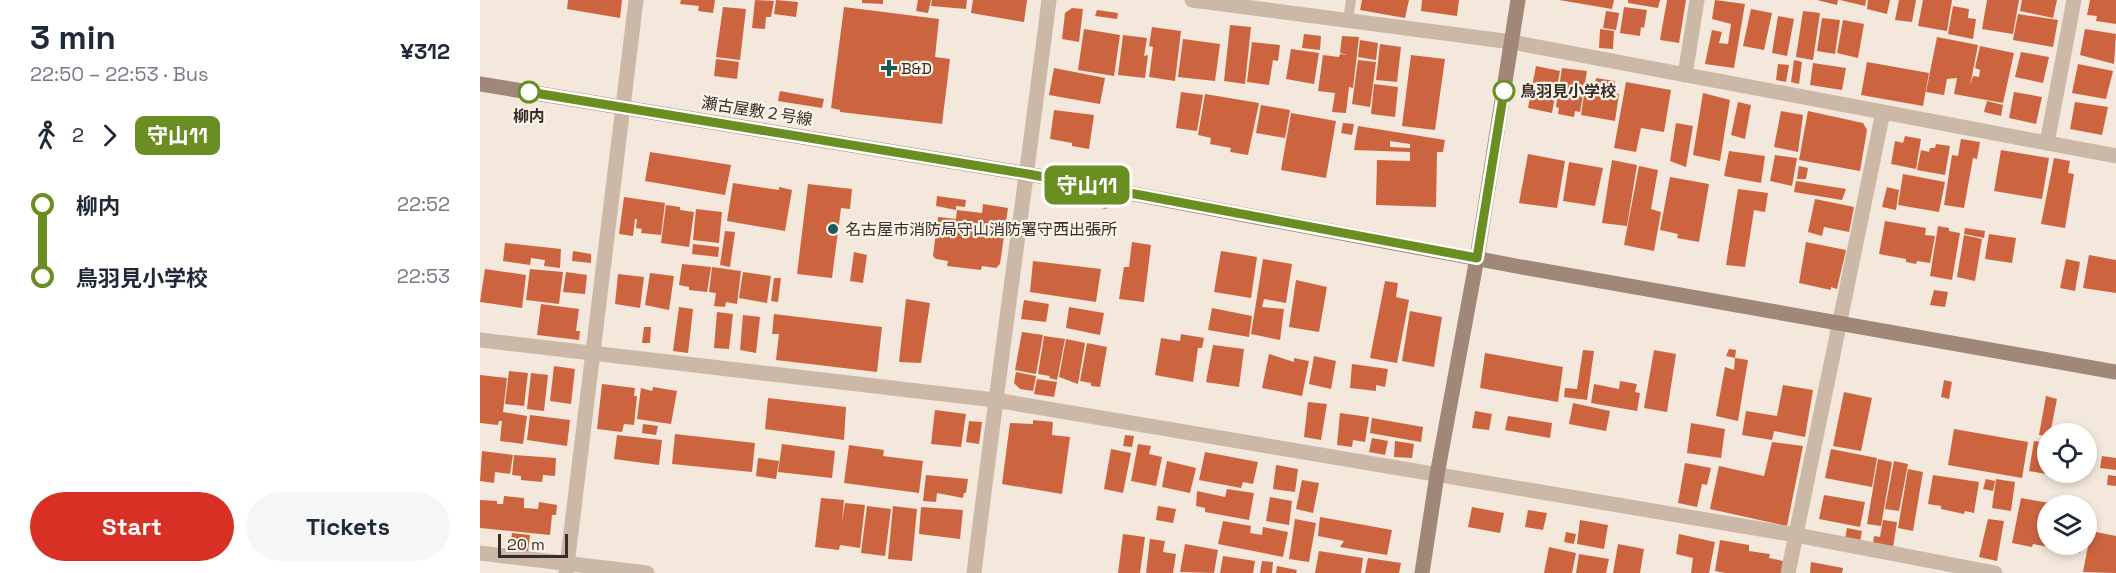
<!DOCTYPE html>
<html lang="en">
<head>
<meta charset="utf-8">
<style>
  body { margin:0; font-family:"Space Grotesk","Noto Sans JP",sans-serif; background:#f6f6f7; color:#1f2937; height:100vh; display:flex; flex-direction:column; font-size:22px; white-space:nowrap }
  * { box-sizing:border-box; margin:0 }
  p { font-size:20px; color:#747a83 }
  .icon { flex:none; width:33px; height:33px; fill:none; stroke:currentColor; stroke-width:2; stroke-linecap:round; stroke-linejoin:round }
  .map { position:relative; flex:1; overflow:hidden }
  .side { display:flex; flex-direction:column; background:#fff; width:480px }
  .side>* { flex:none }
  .badge { padding:0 12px; border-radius:9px; font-size:21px; line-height:39px }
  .tools { position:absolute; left:1557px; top:423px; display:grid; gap:12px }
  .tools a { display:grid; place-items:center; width:60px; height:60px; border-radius:50%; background:#fff; box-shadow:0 3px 9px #0003; font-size:30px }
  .scale { position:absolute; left:18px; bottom:15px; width:70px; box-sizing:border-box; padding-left:6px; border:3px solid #382d28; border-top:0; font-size:16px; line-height:21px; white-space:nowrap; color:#382d28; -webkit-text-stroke:4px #fbf2e8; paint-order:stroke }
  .map>.badge { position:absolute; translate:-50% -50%; box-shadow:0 0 0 3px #fff }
  .legs { display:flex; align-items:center; gap:9px; height:66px; padding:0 30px; font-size:20px }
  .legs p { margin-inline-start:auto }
  .summary { display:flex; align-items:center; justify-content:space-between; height:102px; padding:0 30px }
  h1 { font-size:33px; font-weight:600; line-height:45px }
  .action { display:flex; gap:12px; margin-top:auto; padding:12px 30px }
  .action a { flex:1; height:69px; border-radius:36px; background:#d93025; color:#fff; font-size:24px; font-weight:600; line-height:69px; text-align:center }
  .action a+a { background:#f6f6f7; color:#1f2937 }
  ul { padding:0 30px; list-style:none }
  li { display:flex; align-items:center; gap:21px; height:72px; font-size:22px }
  li i { display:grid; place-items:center; width:9px; height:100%; margin:0 8px; background:currentColor }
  li i::after { content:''; width:15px; height:15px; margin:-8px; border:4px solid; border-radius:50%; background:#fff }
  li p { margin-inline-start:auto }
  li:first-child i { background:linear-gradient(#0000 50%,currentColor 0) }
  li:last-child i { background:linear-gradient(currentColor 50%,#0000 0) }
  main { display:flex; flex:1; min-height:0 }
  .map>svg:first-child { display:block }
  .building { fill:#cd6440; fill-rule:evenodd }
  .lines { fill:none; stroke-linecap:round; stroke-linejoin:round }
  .lane { stroke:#ccb8a7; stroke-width:10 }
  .street { stroke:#ccb8a7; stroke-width:15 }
  .secondary { stroke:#a08778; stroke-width:15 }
  .path-bridge { stroke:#b8a291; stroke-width:4; stroke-dasharray:3 3; stroke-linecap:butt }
  .line-1-casing { stroke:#fff; stroke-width:14 }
  .line-1 { stroke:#6b8e23; stroke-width:9 }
  .poi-dot { fill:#1b575c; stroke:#fbf2e8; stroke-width:2 }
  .stop-1-dot { fill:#fff; stroke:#6b8e23; stroke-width:3 }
  .labels { text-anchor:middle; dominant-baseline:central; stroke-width:4.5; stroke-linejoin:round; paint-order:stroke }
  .poi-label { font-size:16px; fill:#382d28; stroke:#fbf2e8; text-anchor:start }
  .stop-label { font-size:16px; font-weight:bold; fill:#382d28; stroke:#fbf2e8; text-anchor:start }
  .street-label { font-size:16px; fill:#382d28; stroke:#fbf2e8 }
</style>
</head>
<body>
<main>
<section class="side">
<div class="summary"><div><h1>3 min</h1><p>22:50 – 22:53 · Bus</p></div><b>¥312</b></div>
<div class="legs"><svg class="icon" aria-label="walk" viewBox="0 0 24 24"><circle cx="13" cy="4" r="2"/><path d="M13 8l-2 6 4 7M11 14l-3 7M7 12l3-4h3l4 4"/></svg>2<svg class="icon" aria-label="forward" viewBox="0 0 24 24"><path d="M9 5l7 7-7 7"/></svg><b class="badge" style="background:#6b8e23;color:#fff">守山11</b></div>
<ul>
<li><i style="color:#6b8e23"></i><b>柳内</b><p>22:52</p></li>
<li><i style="color:#6b8e23"></i><b>鳥羽見小学校</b><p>22:53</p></li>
</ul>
<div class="action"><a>Start</a><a>Tickets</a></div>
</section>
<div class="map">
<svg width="1636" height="573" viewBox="0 0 1636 573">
  <rect width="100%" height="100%" fill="#f3e8db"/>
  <g class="building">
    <path d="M88,0H142L140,18L87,9Z"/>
    <path d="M201,0H235L233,13L218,11L219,6L200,4Z"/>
    <path d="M275,0L294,1L291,17H286L285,29L272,28Z"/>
    <path d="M296,0L318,2L316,17L294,14Z"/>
    <path d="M382,0H403V4L382,3Z"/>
    <path d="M438,0H451L448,13L436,11Z"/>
    <path d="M452,0H487L486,9L451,6Z"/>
    <path d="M493,0H547L544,22L491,13Z"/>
    <path d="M882,0H929L925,18L880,10Z"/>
    <path d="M942,0H979L977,16L941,11Z"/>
    <path d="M1079,0H1134L1132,9Z"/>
    <path d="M1148,0H1180L1178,8L1148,3Z"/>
    <path d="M1187,0H1206L1199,43L1180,40Z"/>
    <path d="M1235,0L1265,4L1254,68L1225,64L1232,30L1242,32L1239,43L1248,44L1251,24L1232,19Z"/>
    <path d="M1337,0H1358L1357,5Z"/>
    <path d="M1360,0H1386L1385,6Z"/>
    <path d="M1388,0H1410L1407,14L1387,9Z"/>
    <path d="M1419,0H1436L1432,22L1415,20Z"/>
    <path d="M1443,0H1472L1467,31L1438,26Z"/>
    <path d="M1507,0H1539L1533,34L1502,29Z"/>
    <path d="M1542,0H1577L1573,18L1540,11Z"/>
    <path d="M1610,0H1636V24L1616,21L1617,16L1607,15Z"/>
    <path d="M1473,6L1489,9L1488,18L1496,19L1493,39L1468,34Z"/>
    <path d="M243,7L266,9L260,60L236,57Z"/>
    <path d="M364,7L459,19L455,57L470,59L462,124L360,112V110L351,108Z"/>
    <path d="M1144,7L1167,10L1164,28L1161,27L1160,36L1140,33Z"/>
    <path d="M592,8L603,9L599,42L582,39L585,13Z"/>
    <path d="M1271,9L1292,13L1284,50L1263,46Z"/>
    <path d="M617,10L638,13L637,19L615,16Z"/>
    <path d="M1126,11L1139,13L1136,30L1123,28Z"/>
    <path d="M1323,11L1340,13L1333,60L1316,57Z"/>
    <path d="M1538,14L1578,20L1573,47L1533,40Z"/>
    <path d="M1298,16L1314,19L1307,56L1292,53Z"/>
    <path d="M1342,18L1360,20L1355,54L1337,51Z"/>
    <path d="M1363,20L1384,24L1378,58L1357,53Z"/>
    <path d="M750,25L771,27L765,84L744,81Z"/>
    <path d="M672,27L701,31L695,81L669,77L673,47L669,46Z"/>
    <path d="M604,29L640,35L634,76L598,70Z"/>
    <path d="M1120,29L1134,31L1133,49L1119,48Z"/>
    <path d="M1605,29L1636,34L1634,64L1600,55Z"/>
    <path d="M824,34L841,36L840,50L822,48Z"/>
    <path d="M643,35L667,38L664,56L668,55L665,78L638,75Z"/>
    <path d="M862,36L879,37L873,88L869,87L866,113L852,112L855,93L838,91L843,55L859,57L860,54L868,55L860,53Z"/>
    <path d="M1457,37L1498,45L1490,86L1493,76L1499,77L1500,70L1495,68L1500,46L1534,53L1523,103L1474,94L1477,78L1467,79L1464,95L1446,92Z"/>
    <path d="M703,39L740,44L735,81L698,77Z"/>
    <path d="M880,40L898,43L896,60L878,57Z"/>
    <path d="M772,42L800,45L798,61L793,60L789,85L767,82Z"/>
    <path d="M900,44L921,47L917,82L896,80Z"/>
    <path d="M811,49L839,53L834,84L806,79Z"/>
    <path d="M1541,52L1569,57L1563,83L1535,77Z"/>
    <path d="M931,55L965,59L955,130L922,126Z"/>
    <path d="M236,59L259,62L257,79L234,76Z"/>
    <path d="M878,60L896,62L890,107L872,104Z"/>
    <path d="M1314,60L1322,62L1319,84L1311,82Z"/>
    <path d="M1387,62L1449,73L1443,106L1381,95Z"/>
    <path d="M1333,63L1366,68L1362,90L1330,85Z"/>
    <path d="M1298,64L1309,65L1306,82L1296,80Z"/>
    <path d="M1598,64L1633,71L1626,99L1592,93Z"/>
    <path d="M1056,66L1080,71L1072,113L1048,108Z"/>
    <path d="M574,68L625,78L620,104L569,95Z"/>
    <path d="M1082,68L1107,71L1100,112L1095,111L1094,117L1078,114L1079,108L1076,107Z"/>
    <path d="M1116,78L1135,81L1133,93L1139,94L1135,121L1101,115L1105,88L1114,90Z"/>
    <path d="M1146,82L1191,90L1184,132L1161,128L1156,152L1134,148Z"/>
    <path d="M894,84L918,87L915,117L891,114Z"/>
    <path d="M300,91L344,99L342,108L298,101Z"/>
    <path d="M701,92L723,95L717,131L696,128Z"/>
    <path d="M1534,92L1562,97L1556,124L1529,118Z"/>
    <path d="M1223,93L1250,100L1240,161L1213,155Z"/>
    <path d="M725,94L779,103L768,155L750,152L751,148L730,144L731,138L718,135Z"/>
    <path d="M1507,101L1523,105L1521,116L1504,112Z"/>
    <path d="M1258,102L1271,105L1265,139L1251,135Z"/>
    <path d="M1595,102L1628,107L1622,135L1590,129Z"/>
    <path d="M781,105L810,110L805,138L776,133Z"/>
    <path d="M574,110L614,115L609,149L592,146V143L570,139Z"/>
    <path d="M1301,111L1323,115L1318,152L1294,147Z"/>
    <path d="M1328,111L1383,123L1387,130L1380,171L1319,160Z"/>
    <path d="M811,113L856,121L846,178L801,170Z"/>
    <path d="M863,123L874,124L872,135L861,133Z"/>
    <path d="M1196,123L1213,126L1206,167L1190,161Z"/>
    <path d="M878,126L965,140L963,152H957L956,207L896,205L897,160L930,161V152L874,150ZM910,141L930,144V148L910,147Z"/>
    <path d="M1425,136L1441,139L1436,169L1411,164L1415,141L1423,143Z"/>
    <path d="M1481,139L1500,142L1497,159L1493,158L1484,208L1464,205L1472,155L1478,156Z"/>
    <path d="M1456,144L1470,146L1465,175L1437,170L1441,150L1449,152L1450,148H1455Z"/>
    <path d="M1521,150L1569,158L1562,199L1514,191Z"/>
    <path d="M1249,151L1285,156L1281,183L1244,176Z"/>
    <path d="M170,152L251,165L245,195L165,181Z"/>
    <path d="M1048,154L1085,161L1077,208L1039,203Z"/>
    <path d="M1295,155L1317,158L1312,186L1290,181Z"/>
    <path d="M1574,158L1590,161L1588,173L1594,174L1585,228L1561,224Z"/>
    <path d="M1132,160L1157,165L1147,226L1122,223Z"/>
    <path d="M1089,162L1123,168L1115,206L1083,201Z"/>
    <path d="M1159,166L1178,170L1171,209L1181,212L1174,251L1144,245Z"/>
    <path d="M1319,166L1328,168L1326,179H1317Z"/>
    <path d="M1423,174L1465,182L1459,212L1418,205Z"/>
    <path d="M1190,177L1229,184L1219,242L1197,238L1198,234L1180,230Z"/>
    <path d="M1316,181L1366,189L1362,200L1314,192Z"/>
    <path d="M253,183L299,190V187L312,190L305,231L247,221Z"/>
    <path d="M328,184L372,189L370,209L361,208L352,278L317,274Z"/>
    <path d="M1407,187L1419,190L1416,210L1402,207Z"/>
    <path d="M1258,189L1288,193L1285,212L1274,210L1265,267L1246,265Z"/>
    <path d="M457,196L486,200L485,207L476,206V210L456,206Z"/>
    <path d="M144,197L185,203L181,235L161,233L162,229L156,228L157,219H155L153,236L139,234Z"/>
    <path d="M1335,199L1374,207L1369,232L1344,227L1342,236L1328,232Z"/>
    <path d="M503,204L528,208L520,264L516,268L502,266L501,270L467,266L468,261L456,259L453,256L458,217L476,219L477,210L502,213Z"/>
    <path d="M186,205L200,207V210L214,212L209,247L181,243Z"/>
    <path d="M216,209L242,212L239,243L213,240Z"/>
    <path d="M1405,221L1446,228L1445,235L1455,236L1450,263L1437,261L1436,264L1426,262V259L1399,254Z"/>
    <path d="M1458,226L1469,228V231L1480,233L1472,280L1450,276Z"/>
    <path d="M1485,228L1505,231L1504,238L1484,234Z"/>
    <path d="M245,231L255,232L250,267L240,265Z"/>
    <path d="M1509,234L1536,238L1532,263L1505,259Z"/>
    <path d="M1484,235L1502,239L1495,281L1477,277Z"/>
    <path d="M652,242L671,245L664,302L639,299L644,267H649Z"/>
    <path d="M1326,242L1366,250L1357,289L1351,287V290L1319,283Z"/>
    <path d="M25,243L81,249L80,268L64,266L65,260L51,258L50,265L23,261Z"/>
    <path d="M213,244L239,247L238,257L212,254Z"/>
    <path d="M93,251L111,254V263L92,261Z"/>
    <path d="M741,251L777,257L771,298L734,292Z"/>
    <path d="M374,252L387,255L383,283L370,281Z"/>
    <path d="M1609,255L1636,260V293L1603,288Z"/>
    <path d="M783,259L812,264L806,303L784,299L782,307L804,309L800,340L771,334Z"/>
    <path d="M1586,259L1600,262L1595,291L1580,288Z"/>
    <path d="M553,261L621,269L616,302L550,292Z"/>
    <path d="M202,264L231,267L227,292L209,290V287L199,285Z"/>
    <path d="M232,267L261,271L257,304L246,302L245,307L234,306L236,293L229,292Z"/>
    <path d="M5,269L46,275L42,308L0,302Z"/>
    <path d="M50,269L83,272L79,304L46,300Z"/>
    <path d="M86,272L107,275L105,294L83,292Z"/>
    <path d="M263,272L291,276L287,303L259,298Z"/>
    <path d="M170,273L194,276L189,310L165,305Z"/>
    <path d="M138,274L164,277L160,308L135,304Z"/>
    <path d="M294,278H301L298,302L291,301Z"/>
    <path d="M816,280L847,287L839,332L809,327Z"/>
    <path d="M905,281L918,283L916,297L929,300L917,363L890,358Z"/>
    <path d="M1454,290L1468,292L1465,307L1450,305Z"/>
    <path d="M426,299L450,303L441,363L419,362Z"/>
    <path d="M544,300L569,304L566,322L541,319Z"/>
    <path d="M61,304L99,309L96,331H100L99,340L57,335Z"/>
    <path d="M199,307L213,309L208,353L193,351Z"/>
    <path d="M589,307L624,313L620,335L586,328Z"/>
    <path d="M732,308L772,316L769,337L728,330Z"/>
    <path d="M930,311L962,317L954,367L922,361Z"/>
    <path d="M237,312L253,314L249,349L234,348Z"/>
    <path d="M294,314L402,327L397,372L296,360L299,334H292Z"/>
    <path d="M263,315L280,317L276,353L260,350Z"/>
    <path d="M164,327H171L170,343H162Z"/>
    <path d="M542,332L563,335L556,374L535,370Z"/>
    <path d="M701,334L724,338L722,348H718L713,382L675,375L681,338L700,341Z"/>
    <path d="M564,336L585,339L577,380L569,378L570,376L558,374Z"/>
    <path d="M586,339L605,343L598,384L579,377Z"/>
    <path d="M607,343L627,347L620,387L611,386V383L600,381Z"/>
    <path d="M733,345L764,349L759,387L726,382Z"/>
    <path d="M1249,349L1256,350L1255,358L1246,356Z"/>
    <path d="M1103,350L1114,351L1107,400L1084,397L1085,388L1097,389Z"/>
    <path d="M1174,350L1196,354L1187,412L1164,408Z"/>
    <path d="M1005,353L1083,367L1078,402L1000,388Z"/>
    <path d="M789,354L814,362V358L829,361L822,396L782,388Z"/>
    <path d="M834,356L856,361L851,389L829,384Z"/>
    <path d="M1255,358L1268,360L1258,421L1236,416L1245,367L1254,370Z"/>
    <path d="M872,364L908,369L905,387L896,385V391L870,388Z"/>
    <path d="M74,366L95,369L91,404L70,401Z"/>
    <path d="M29,371L48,373L44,406L25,404Z"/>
    <path d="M536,372L556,376L553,391L540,389L534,383Z"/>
    <path d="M51,373L68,375L64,411L47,409Z"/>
    <path d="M0,375L27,378L23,412L47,416L43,444L20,441L22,421H19L18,425L0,423Z"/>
    <path d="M557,379L577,382L574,397L554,394Z"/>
    <path d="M1464,380L1472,382L1469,399L1461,397Z"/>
    <path d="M1140,381L1157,384L1155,392L1160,393L1157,411L1111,403L1114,384L1139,389Z"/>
    <path d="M122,384L155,388L154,396H157L154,425L144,424L142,432L117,429Z"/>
    <path d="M1303,385L1333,390L1325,437L1294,431L1292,440L1262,435L1266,411L1297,416Z"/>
    <path d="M173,387L197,391L191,424L157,419L161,388L172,391Z"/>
    <path d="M1364,392L1392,398L1381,451L1353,446Z"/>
    <path d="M1566,396L1577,399L1570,434H1568V436L1559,435Z"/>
    <path d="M288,398L366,407L364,440L285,429Z"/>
    <path d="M828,402L847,404L841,440L824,437Z"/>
    <path d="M1093,403L1130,411L1126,431L1089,424Z"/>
    <path d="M455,410L486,414L481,447L451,444Z"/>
    <path d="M995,411L1012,414L1009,430L992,428Z"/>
    <path d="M860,413L889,417L885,442L873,440L872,447L857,445Z"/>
    <path d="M50,415L90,420L87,446L47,440Z"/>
    <path d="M1028,416L1072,423L1070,438L1025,430Z"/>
    <path d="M892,418L943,427L941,442L890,433Z"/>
    <path d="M553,420L573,422L572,435L590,437L582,494L522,484L530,423L553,424Z"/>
    <path d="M489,421L502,422L499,444L486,442Z"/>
    <path d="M1211,423L1245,429L1241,458L1207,453Z"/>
    <path d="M163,424L178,426L176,435L162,433Z"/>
    <path d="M1474,429L1548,442L1542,478L1468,465Z"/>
    <path d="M195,434L275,443L272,472L192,464Z"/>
    <path d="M137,435L182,440L179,465L134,459Z"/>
    <path d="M645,435L654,436L652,447L643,446Z"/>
    <path d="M892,438L908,441L905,455L889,452Z"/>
    <path d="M915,441L934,444L932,458L914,457Z"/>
    <path d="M1554,441L1568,443V472H1590L1589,478L1549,471Z"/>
    <path d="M1292,442L1323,446L1307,526L1230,509L1239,466L1284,476Z"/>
    <path d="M302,444L355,451L352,478L298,472Z"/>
    <path d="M658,444L671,446L669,454L682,457L676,486L651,481Z"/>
    <path d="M369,445L404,450L403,456L443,461L439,493L364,483Z"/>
    <path d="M631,449L651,453L643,493L624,489Z"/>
    <path d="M1351,449L1397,458L1392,487L1345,478Z"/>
    <path d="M2,451L33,455L30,474L15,472L14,483L0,481Z"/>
    <path d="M725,452L778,462L773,484L763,482L761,488L719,480Z"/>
    <path d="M34,455L76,458L75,476L63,475L62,482L41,480V476L32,475Z"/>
    <path d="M1622,456L1636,458V470L1620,468Z"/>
    <path d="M278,458L299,461L296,479L276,476Z"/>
    <path d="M1398,459L1412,462L1401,526L1387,524Z"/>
    <path d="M687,461L716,468L710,493L682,487Z"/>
    <path d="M1414,461L1428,464L1419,511L1405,509Z"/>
    <path d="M1205,463L1231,468L1227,485L1222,484L1217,507L1198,503Z"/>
    <path d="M796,465L818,469L815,492L793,489Z"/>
    <path d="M1428,469L1443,472L1433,531L1418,528Z"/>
    <path d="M446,475L488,479L486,493H484L483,498L457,493L456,502L443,501Z"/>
    <path d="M1453,475L1499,482L1494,513L1485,511L1484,514L1461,509V506L1448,504Z"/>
    <path d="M1628,475L1636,476V486L1627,485Z"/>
    <path d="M1506,479L1515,481L1513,491L1503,489Z"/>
    <path d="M1516,479L1535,482L1531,511L1512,508Z"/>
    <path d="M822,480L839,483L833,513L816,509Z"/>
    <path d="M747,489L774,493L769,520L725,512V508L716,506L717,491L745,497Z"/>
    <path d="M1344,495L1385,502L1380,527L1339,519Z"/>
    <path d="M24,496L44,498V508L58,509L59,502L77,505L76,515H72L70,535L0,528V500L17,501V504H23Z"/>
    <path d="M790,497L812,501L809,525L786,521Z"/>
    <path d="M341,498L364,500L362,522L365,503L385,505L380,548L360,545L359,550L335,547Z"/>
    <path d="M1541,498L1576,504L1568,506V544H1602L1600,553L1553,544L1552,547L1532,543Z"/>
    <path d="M387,506L411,509L405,556L381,553Z"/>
    <path d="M413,506L437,509L432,561L408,559Z"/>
    <path d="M678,506L696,509L693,523L676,520Z"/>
    <path d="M441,507L483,510L480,539L439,534Z"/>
    <path d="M992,507L1024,513L1020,533L988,527Z"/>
    <path d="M1048,510L1067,513L1063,530L1045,527Z"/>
    <path d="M840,517L912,530L907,555L860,547L864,541L838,536Z"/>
    <path d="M815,519L836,523L829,562L809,559Z"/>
    <path d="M1508,519L1524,521L1517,561L1499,557Z"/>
    <path d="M1100,520L1128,525L1124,549L1097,544Z"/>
    <path d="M1403,520L1417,522L1413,548L1393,543L1394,536L1400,537Z"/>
    <path d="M743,521L771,526L770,533L782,535L783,527L808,532L803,557L738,544Z"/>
    <path d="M1367,528L1382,531L1380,542L1365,539Z"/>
    <path d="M1611,531L1636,536V573L1603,572Z"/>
    <path d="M1086,532L1096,534L1094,544L1084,542Z"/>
    <path d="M32,533L50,535L48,552L30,550Z"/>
    <path d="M643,534L665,537L660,573H638Z"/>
    <path d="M1199,534L1235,542L1229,573H1211L1213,558L1196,554Z"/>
    <path d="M670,539L685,541L683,552L696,554L693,573H666Z"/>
    <path d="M1240,540L1269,545V551L1290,554L1289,558L1303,561L1302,573H1245L1235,571Z"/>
    <path d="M705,544L738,550L734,573L700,572Z"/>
    <path d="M1138,544L1164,549L1160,573H1133Z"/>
    <path d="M1069,547L1096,553L1092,573H1064Z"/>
    <path d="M839,551L883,558L881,573H835Z"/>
    <path d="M1099,554L1129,559L1126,573H1096Z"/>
    <path d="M743,556L775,561L773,573H740Z"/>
    <path d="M888,558L921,563L919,573H885Z"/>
    <path d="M782,561L793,562L792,573H780Z"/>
    <path d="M1331,562L1363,568L1362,573H1330Z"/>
    <path d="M797,566L817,570L816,573H796Z"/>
  </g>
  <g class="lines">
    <path class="lane" d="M868,20L871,0"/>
    <g class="street">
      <path d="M712,0L1032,42L1636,156"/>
      <path d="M1205,75L1217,0"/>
      <path d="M1567,143L1594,0"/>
      <path d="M0,340L515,400L1316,535L1515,573"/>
      <path d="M0,553L167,573"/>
      <path d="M86,573L156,0"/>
      <path d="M494,573C517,382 545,191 569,0"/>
      <path d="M1308,573L1403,112"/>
    </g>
    <g class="secondary">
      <path d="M0,84L548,174L1036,266L1636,372"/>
      <path d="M942,573L957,475L997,258L1038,0"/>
    </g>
    <path class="path-bridge" d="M625,209L631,169"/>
  </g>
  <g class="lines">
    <defs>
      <path id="line-1" d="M49,92L548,174L997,258L1024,91"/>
    </defs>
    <use href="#line-1" class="line-1-casing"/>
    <use href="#line-1" class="line-1"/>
  </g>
  <g class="poi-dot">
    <path d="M406 59h6v6h6v6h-6v6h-6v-6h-6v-6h6z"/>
    <circle cx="353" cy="229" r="6"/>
  </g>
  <g class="stop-1-dot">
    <circle cx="1024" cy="91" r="10"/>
    <circle cx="49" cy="92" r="10"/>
  </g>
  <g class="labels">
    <g class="poi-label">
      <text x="421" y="68">B&amp;D</text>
      <text x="365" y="229">名古屋市消防局守山消防署守西出張所</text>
    </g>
    <g class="stop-label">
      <text x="1040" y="91">鳥羽見小学校</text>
      <text x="49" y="116" text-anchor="middle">柳内</text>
    </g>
    <g class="street-label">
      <text transform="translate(277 111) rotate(9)">瀬古屋敷２号線</text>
    </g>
  </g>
</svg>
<div class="tools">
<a><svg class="icon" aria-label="locate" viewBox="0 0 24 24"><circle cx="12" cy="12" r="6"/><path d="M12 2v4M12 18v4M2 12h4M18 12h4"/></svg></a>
<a><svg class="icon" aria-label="layers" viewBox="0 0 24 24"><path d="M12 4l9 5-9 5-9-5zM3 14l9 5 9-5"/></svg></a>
</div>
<div class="scale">20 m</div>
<b class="badge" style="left:607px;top:185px;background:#6b8e23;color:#fff">守山11</b>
</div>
</main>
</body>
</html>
